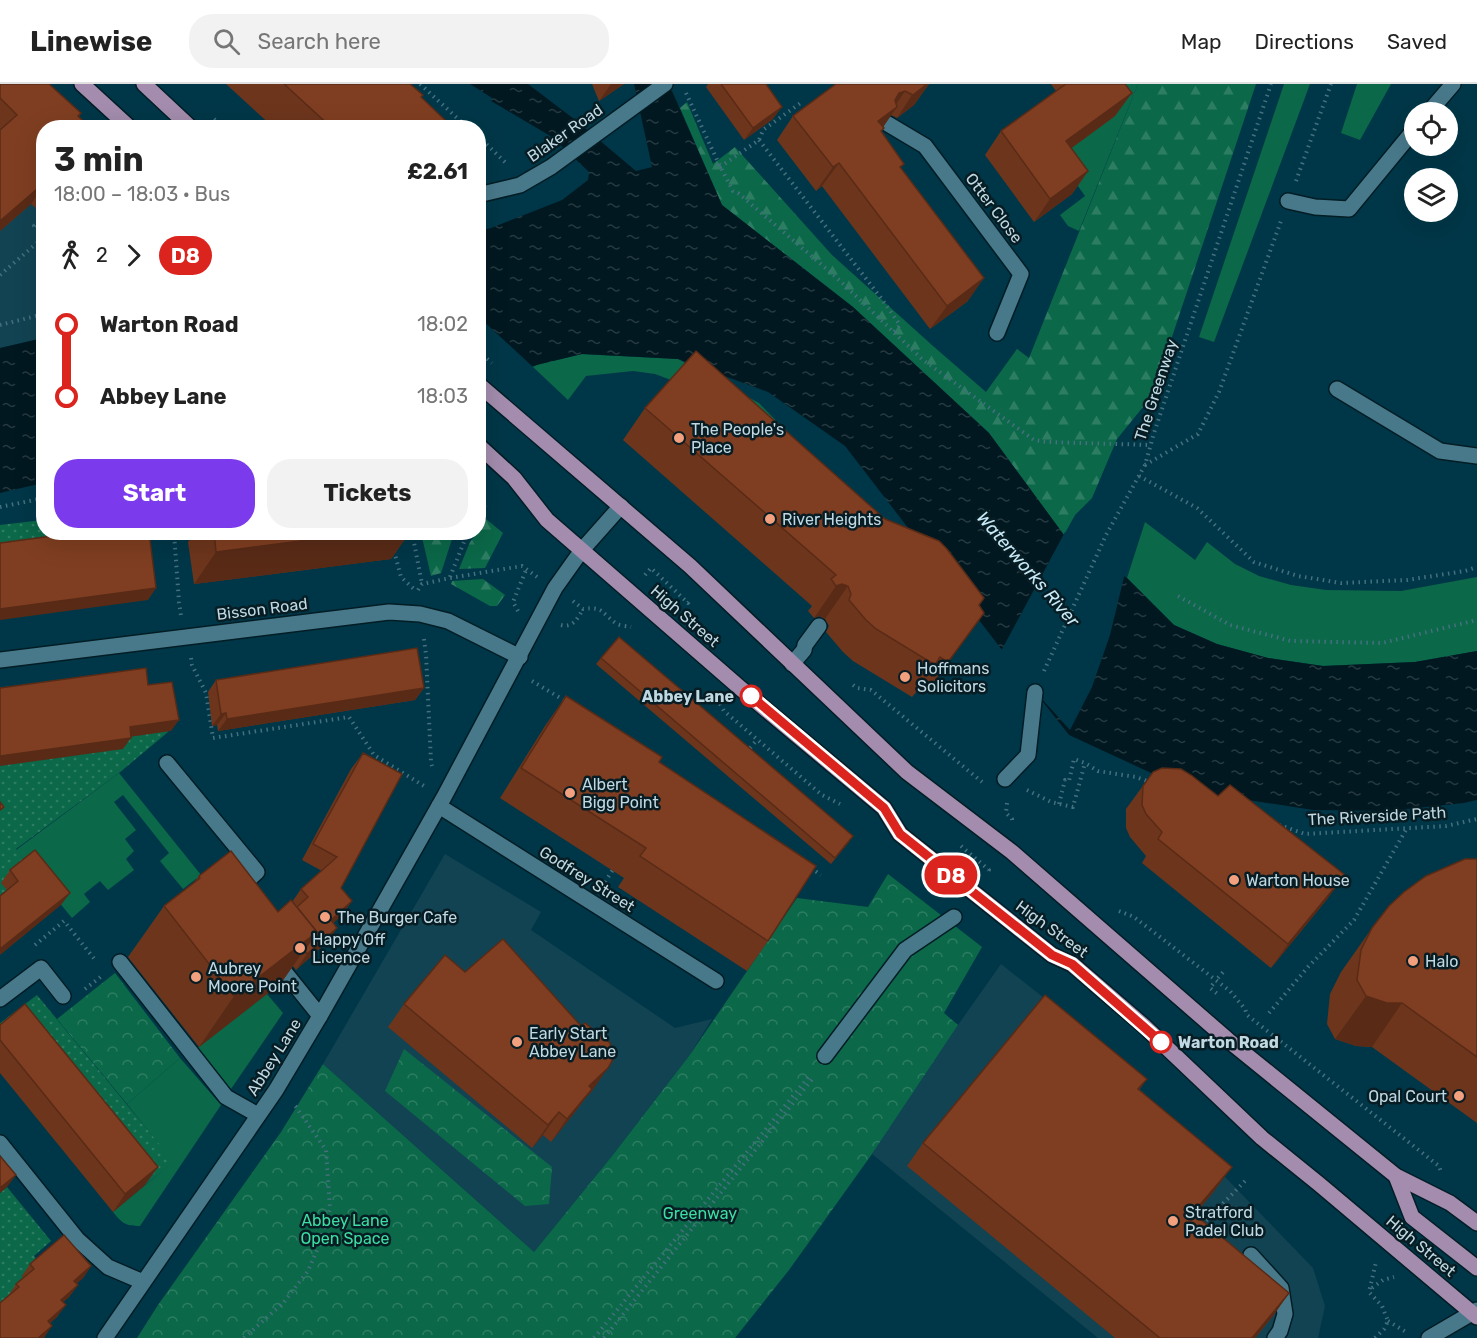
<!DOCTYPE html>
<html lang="en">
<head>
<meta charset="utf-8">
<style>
  body { margin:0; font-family:Rubik,sans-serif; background:#f2f2f2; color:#222; height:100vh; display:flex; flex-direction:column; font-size:22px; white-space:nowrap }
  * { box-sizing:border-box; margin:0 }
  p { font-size:20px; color:#767676 }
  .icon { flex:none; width:33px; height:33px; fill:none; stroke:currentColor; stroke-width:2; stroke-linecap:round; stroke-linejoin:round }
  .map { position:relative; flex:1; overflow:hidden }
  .side { position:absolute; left:36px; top:36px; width:450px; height:420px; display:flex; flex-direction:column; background:#fff; border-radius:24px; box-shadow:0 6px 24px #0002 }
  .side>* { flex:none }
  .badge { padding:0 12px; border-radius:20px; font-size:21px; line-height:39px }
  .buttons { position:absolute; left:1404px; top:18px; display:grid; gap:12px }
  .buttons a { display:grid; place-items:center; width:54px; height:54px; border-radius:50%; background:#fff; box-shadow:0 6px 24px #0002; font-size:30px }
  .map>.badge { position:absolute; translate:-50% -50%; box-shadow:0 0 0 3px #fff }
  .legs { display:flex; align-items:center; gap:9px; height:66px; padding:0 18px; font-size:20px }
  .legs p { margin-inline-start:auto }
  .head { display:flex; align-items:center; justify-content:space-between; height:102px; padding:0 18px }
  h1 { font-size:33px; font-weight:700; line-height:45px }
  .action { display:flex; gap:12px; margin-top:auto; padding:12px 18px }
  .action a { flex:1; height:69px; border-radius:24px; background:#7c3aed; color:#fff; font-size:24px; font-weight:700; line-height:69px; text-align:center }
  .action a+a { background:#f2f2f2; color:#222 }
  ul { padding:0 18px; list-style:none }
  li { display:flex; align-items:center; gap:21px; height:72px; font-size:22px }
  li i { display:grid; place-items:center; width:9px; height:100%; margin:0 8px; background:currentColor }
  li i::after { content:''; width:15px; height:15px; margin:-8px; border:4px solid; border-radius:50%; background:#fff }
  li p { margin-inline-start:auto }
  li:first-child i { background:linear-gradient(#0000 50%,currentColor 0) }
  li:last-child i { background:linear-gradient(currentColor 50%,#0000 0) }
  header { display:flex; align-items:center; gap:36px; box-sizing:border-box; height:84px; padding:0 30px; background:#fff; border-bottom:2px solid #e0e0e0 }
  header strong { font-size:28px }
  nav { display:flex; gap:33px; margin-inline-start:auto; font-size:21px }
  .search { width:420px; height:54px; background:#f2f2f2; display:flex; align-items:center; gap:15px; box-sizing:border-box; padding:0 21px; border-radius:24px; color:#767676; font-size:22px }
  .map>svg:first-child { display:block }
  .built { fill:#124352 }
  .grass { fill:#0b6848 }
  .forest { fill:url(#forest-firs) }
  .park { fill:url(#park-crowns) }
  .garden { fill:url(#garden-dots) }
  .water { fill:url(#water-ripples) }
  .pier { fill:#003748 }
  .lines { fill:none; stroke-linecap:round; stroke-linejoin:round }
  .lane-casing { stroke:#031d25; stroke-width:18 }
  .street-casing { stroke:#031d25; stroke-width:18 }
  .secondary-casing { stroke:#031d25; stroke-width:18 }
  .primary-casing { stroke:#031d25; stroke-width:18 }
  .path { stroke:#44707f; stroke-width:4; stroke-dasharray:1.5 4.5; stroke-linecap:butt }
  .lane { stroke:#48798b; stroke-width:15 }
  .street { stroke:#48798b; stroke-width:15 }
  .secondary { stroke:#48798b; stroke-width:15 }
  .primary { stroke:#a38cad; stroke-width:15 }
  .wall { fill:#6d351c }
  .shaded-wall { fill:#592b17 }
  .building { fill:#7f3e21; stroke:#592b17; stroke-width:1.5 }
  .line-1-casing { stroke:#fff; stroke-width:14 }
  .line-1 { stroke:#dc241f; stroke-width:9 }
  .poi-dot { fill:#f2a07e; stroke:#071c23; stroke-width:2 }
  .stop-1-dot { fill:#fff; stroke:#dc241f; stroke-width:3 }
  .labels { text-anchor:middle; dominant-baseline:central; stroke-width:5; stroke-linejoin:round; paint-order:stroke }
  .street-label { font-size:16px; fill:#bfd8e2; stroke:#071c23 }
  .poi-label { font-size:16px; fill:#bfd8e2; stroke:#071c23; text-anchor:start }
  .stop-label { font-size:16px; font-weight:bold; fill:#bfd8e2; stroke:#071c23; text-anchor:end }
  .park-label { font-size:16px; fill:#3ddea2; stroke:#071c23 }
  .water-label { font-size:18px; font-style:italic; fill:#c8eaf7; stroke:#071c23 }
</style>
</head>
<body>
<header>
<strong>Linewise</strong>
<div class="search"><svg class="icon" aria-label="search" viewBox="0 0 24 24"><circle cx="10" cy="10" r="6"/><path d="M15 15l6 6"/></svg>Search here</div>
<nav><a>Map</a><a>Directions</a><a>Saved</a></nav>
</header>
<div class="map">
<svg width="1477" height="1254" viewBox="0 0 1477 1254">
  <defs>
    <pattern id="forest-firs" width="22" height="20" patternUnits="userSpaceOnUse" patternTransform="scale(1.5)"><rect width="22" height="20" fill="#0b6848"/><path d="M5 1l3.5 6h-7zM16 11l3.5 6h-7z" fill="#2d7d62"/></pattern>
    <pattern id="park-crowns" width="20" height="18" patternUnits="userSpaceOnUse" patternTransform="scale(1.5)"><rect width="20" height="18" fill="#0b6848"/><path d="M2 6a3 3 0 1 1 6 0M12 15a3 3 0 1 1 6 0" fill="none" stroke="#2d7d62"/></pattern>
    <pattern id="garden-dots" width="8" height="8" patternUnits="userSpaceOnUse" patternTransform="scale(1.5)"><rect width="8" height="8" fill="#0b6848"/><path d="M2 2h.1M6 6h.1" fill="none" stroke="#2d7d62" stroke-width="1.8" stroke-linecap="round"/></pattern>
    <pattern id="water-ripples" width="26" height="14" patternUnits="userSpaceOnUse" patternTransform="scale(1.5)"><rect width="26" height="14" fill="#021820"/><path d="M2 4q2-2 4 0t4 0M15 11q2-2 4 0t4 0" fill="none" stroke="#253940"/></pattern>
  </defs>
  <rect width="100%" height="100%" fill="#003748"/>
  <g class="built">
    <path d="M0,0L44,44L43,254L0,264Z"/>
    <path d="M445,770L541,828L531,846L675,944L712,935L689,972L612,1072L534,1168L323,980Z"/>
    <path d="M1001,880L1068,933L1140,1005L1313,1184L1325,1222L1318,1254H1098L872,1070L958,941Z"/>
  </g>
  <g class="grass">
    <path d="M1092,0H1138L1079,147L1068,142L1060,131L1085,112L1058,74Z"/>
    <path d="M1284,0H1310L1214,258L1199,253Z"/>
    <path d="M1357,0H1391L1360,56L1341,49Z"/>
    <path d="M582,270L678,275L759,319L837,400L687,302L655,290L633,287L586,292L568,316L533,283L539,280Z"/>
    <path d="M1145,438L1195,476L1207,458L1235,480L1259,492L1291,501L1326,506L1401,507L1477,493V567L1415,578L1323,582L1268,574L1217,560L1174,541L1127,494Z"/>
    <path d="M119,689L201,791L183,805L160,777L169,769L123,711L114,718L136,746L125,755L134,767L126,775L134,786L108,806L100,797L84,810L90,818L72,834L16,766Z"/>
    <path d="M267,910L283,929L231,1005L196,965Z"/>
    <path d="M180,974L221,1021L140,1142C125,1142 122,1139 113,1128L173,1078L127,1020Z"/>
  </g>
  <g class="forest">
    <path d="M1138,0H1256L1164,277L1147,318L1117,355L1092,414L1075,431L1064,451L989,349L853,223L722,121L680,24L687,18L713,80L735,63L832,171L933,262L986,308L1017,265L1029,274Z"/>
    <path d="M486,435L503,449L485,484L459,485L470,458L477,449L478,448L479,446Z"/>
    <path d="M421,449H454L441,489L431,492Z"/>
    <path d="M483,495L505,511L497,522H490L451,500L452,497Z"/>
  </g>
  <g class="park">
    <path d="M888,790L982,863L944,929L958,941L872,1070L789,1186L735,1254H137L158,1221L281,1048L323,980L534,1168L612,1072L689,972L797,814L868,823Z"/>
    <path d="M115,889L180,974L127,1020L57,935Z"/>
    <path d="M404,965L552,1083L549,1120L525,1122L385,1007Z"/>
  </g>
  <g class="garden">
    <path d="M43,436L44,448H139L0,470V441Z"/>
    <path d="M167,638L168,648L119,689L16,765L26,778L10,809L0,817V681L122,653Z"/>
    <path d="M37,911L174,1078L145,1101L0,949V939Z"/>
    <path d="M7,1103L51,1157L34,1172L38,1177L22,1192L26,1197L0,1228V1109Z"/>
  </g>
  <g class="water">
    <path d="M470,0H528L578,38L636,87L652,83L634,0H669L722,121L853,223L989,349L1064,451L1127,494L1174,541L1217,560L1268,574L1323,582L1415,578L1477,567V716L1464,719L1388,727L1313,726L1190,707L1069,651L1002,566L845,362L768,308L678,275L582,270L479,295V147L491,144L562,116L588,96L589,88L552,53L491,17L492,14Z"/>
    <path d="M43,254V399L0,409V264Z"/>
  </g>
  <g class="pier">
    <path d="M479,233L533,283L478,296Z"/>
    <path d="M1065,448L1125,489L1110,551L1092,603L1070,646L1000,569Z"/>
  </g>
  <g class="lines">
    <defs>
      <g id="lane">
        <path d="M1429,28L1453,0"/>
        <path d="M1288,117L1315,123L1349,125L1414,46"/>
        <path d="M1337,305L1440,367L1477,372"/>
        <path d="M792,580L804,566L805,561L819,542"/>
        <path d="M167,679L257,788L236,807"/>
        <path d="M1005,695L1028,671L1035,608"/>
        <path d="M275,876L320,932"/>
        <path d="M825,972L905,866L954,833"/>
        <path d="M1251,1171L1281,1204L1285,1230L1280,1247L1275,1254"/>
      </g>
      <g id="street">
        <path d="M888,40L925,62L1021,190L997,249"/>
        <path d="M478,111L520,101L551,83L665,0"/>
        <path d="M0,576L389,528L420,530L448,537L520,573"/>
        <path d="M439,722L716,897"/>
        <path d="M120,878L226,1013L258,1031"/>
        <path d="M0,915L41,884L63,912"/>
        <path d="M0,1059L77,1155L108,1183L143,1198"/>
        <path d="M105,1254L276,1006L320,932L444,713L555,504L582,466L621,422"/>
      </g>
      <path id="secondary" d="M1429,1254L1477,1226"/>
      <g id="primary">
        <path d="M82,0L130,44"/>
        <path d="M144,0L191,44"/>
        <path d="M478,300L690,482L907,688L1012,768L1228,956L1396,1092L1450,1119L1477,1139"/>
        <path d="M478,361L514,394L547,436L739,603L884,724L900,750L1052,871L1072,880L1144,942L1262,1054L1319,1100L1477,1233"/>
        <path d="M1396,1092L1412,1133L1477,1184"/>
      </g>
    </defs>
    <use href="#lane" class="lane-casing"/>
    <use href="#street" class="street-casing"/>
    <use href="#secondary" class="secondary-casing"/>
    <use href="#primary" class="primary-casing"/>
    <g class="path">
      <path d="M420,0L468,44"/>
      <path d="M686,9L718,78L733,107L738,109L837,194L923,276L1034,356L1047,358L1151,361"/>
      <path d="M214,35L223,44"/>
      <path d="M478,52L508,81"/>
      <path d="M759,56L881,214L900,241L894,248"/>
      <path d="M720,83L759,56L763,46L802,18"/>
      <path d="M1296,97L1331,0"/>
      <path d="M44,133L34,142L44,151"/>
      <path d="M0,191L44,153"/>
      <path d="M0,241L44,230"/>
      <path d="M478,267L492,279"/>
      <path d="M1145,381L1198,350L1219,308L1281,137"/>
      <path d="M1139,392L1197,424L1254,478L1298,492L1341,499L1407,496L1465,487L1477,483"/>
      <path d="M0,423L44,414"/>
      <path d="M478,432L485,421"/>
      <path d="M177,448L174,449L179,518L181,532"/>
      <path d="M412,448L422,500"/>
      <path d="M394,467L401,493L415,506"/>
      <path d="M645,491L651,484L688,519L691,515"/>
      <path d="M450,493L468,448"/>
      <path d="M418,506L422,500L450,494L522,482L537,493"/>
      <path d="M1178,512L1230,541L1291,557L1382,559L1477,536"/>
      <path d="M573,517L583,525C604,522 601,529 617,540C621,542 627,542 631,543"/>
      <path d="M518,527L513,518L526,486"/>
      <path d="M561,541C573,544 578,534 583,525"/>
      <path d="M424,555L426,570L431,678L432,682"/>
      <path d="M191,574L192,581L206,609L213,654L349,633L374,671L424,702"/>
      <path d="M1044,587L1106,451L1145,381L1154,349L1271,0"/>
      <path d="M532,597L567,618"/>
      <path d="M853,601L857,604L871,606L982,698"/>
      <path d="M720,620L724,627L822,711L840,720"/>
      <path d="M750,664L755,658"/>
      <path d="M1027,706L1051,718L1073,723L1085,679"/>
      <path d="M1007,719L1006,729L1012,735V737"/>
      <path d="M1059,720L1065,696L1069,697L1074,675L1085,679L1098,687L1136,693L1150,698"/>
      <path d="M1279,741L1305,750L1446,742L1477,735"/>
      <path d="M961,762L989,786L987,788"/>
      <path d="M811,784L821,791"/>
      <path d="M605,798L614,784"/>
      <path d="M1119,827L1134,833L1230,907L1245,925L1247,931L1439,1082L1441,1088"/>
      <path d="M35,861L64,837L96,877"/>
      <path d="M1218,894L1224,887"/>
      <path d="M1213,900L1210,904L1220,912"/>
      <path d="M85,905L103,891"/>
      <path d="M1269,929L1308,883L1354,836L1407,744"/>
      <path d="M1202,1141L1248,1094"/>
      <path d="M1372,1204L1383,1196L1394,1193"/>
      <path d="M1388,1237L1406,1248"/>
      <path d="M244,1254L284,1218L308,1187L318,1164L330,1125L326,1066L296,1023L293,1020"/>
      <path d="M594,1254L811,990"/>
      <path d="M604,1254L814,993"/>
      <path d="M1375,1254L1384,1245L1388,1237L1382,1222L1369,1208L1376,1178"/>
    </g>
    <use href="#lane" class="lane"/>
    <use href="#street" class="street"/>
    <use href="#secondary" class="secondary"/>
    <use href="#primary" class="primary"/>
  </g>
  <g class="wall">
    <path d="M0,0L81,29L79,33L44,44V131L31,120L0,147Z"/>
    <path d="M226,0H410L421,13L445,36L440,44H274Z"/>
    <path d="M592,0H624L599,17Z"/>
    <path d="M708,0H766L773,35L744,56L706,3Z"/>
    <path d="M836,0H929L914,21L897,34L891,31L883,43L881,48L901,84L968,217L930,245L822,102L816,107L777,56L793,32Z"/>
    <path d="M1051,0H1125L1115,32L1071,64L1088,87L1072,110L1034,138L985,71L1001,47L1056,7Z"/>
    <path d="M645,324L979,521L984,529L925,610L918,606L912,613L853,577L843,568L826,548L829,542L825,535L819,532L814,534L808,527L812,522L623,356Z"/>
    <path d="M195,448H410L391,475L194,500L188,458Z"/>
    <path d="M601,574L849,758L831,780L596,580Z"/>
    <path d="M216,596L424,604L415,616L218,647L217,641L212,642L208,608Z"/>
    <path d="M566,612L659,678L768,857L747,887L618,803L624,794L500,714L545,642Z"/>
    <path d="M363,669L341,804L352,817L341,832L333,839L337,844L326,859L296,886L293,882L281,899L199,963L128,873L164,822L193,799L199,792L278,828L292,818L301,805L322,787L302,776L351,685Z"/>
    <path d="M1153,688L1328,814L1271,884L1142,779L1146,772L1130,753L1126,744V725Z"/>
    <path d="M1477,775V1039L1372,963L1356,962L1335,955L1327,940L1330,910L1341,888L1372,844Z"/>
    <path d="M10,786L61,821L7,806L1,799Z"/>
    <path d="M404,920L592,1007L587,1012L575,1028L551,1058L543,1051L532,1064L388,943Z"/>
    <path d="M0,941L145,1101L113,1128L0,989Z"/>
    <path d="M1147,995L1139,1006L1215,1106L1195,1130L1289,1209L1273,1232L1255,1254H1115L907,1082L923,1059Z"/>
    <path d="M30,1180L91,1182L83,1194L76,1200L78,1201L69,1213L63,1218L57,1233L50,1239L44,1254L8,1212L16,1200L23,1194L22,1192Z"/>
  </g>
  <g class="shaded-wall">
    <path d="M611,0H624L599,17Z"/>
    <path d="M919,0H929L914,21L897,34Z"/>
    <path d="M905,7L891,28L897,23L881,46L862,60L899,9Z"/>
    <path d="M1132,9L1115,32L1050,80L1066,57Z"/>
    <path d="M782,23L773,35L744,56L753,44Z"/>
    <path d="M839,79L822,102L816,107L833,83Z"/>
    <path d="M1088,87L1072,110L1034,138L1050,115Z"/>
    <path d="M44,99V101L31,120L0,147V137Z"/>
    <path d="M984,194L968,217L930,245L947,222Z"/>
    <path d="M370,448H410L391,475L194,500L216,468Z"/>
    <path d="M842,500L848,502L825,535L819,532L814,534L836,502Z"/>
    <path d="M156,504L148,516L0,536V525Z"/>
    <path d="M984,529L961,561L925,610L948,578Z"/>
    <path d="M424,604L415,616L218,647L227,635Z"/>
    <path d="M226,629L217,641L212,642L221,630Z"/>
    <path d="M179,636L171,647L122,654L130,643Z"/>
    <path d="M131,654L123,665L0,682V672Z"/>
    <path d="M1345,791L1328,814L1271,884L1288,860Z"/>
    <path d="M70,809L61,821L0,871V865Z"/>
    <path d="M352,817L341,832L319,852L331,836Z"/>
    <path d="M337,844L326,859L296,886L307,870Z"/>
    <path d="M317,848L281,899L199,963L234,912Z"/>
    <path d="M1366,912L1402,919L1372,963L1356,962L1335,955Z"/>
    <path d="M608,984L592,1007L587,1012L575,1028L551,1058L589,1002Z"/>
    <path d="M559,1028L543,1051L532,1064L548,1041Z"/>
    <path d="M158,1083L145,1101L113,1128L125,1110Z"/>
    <path d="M1232,1083L1215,1106L1177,1152L1193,1129Z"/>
    <path d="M16,1091L7,1103L0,1109V1104Z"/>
    <path d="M91,1182L83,1194L66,1209L74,1197Z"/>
    <path d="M78,1201L69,1213L52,1228L61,1216Z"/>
    <path d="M1289,1209L1273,1232L1255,1254H1252Z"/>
    <path d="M66,1221L57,1233L39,1249L48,1237Z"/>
    <path d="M52,1242L44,1254H38Z"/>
  </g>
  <g class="building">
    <path d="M0,0H49L81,29L78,32L90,44H44V99L0,137V46L17,31L0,14Z"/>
    <path d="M284,0H410L423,11L421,13L445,36L438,44H332Z"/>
    <path d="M721,0H766L782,23L753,44Z"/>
    <path d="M836,0H927L913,11L905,7L899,9L895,16L897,23L878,37L884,44L881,47L904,80L900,83L984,194L947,222L839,79L833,83L793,32Z"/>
    <path d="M1066,0H1125L1132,9L1066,57L1088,87L1050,115L1001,47Z"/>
    <path d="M696,267L885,435L939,457L947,465L984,514L979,521L984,529L948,578L940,573L935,581L876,545L866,536L849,516L851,510L848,502L842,500L836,502L831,495L836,491L645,324Z"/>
    <path d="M82,448H149L156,504L0,525V459Z"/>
    <path d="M214,448H370L216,468Z"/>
    <path d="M619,553L853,752L835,774L601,574Z"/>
    <path d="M417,564L424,604L227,635L226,629L221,630L216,596Z"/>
    <path d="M146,584L148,601L172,598L179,636L130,643L131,654L0,672V604Z"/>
    <path d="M566,612L662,673L659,678L816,782L768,857L640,772L646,764L521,684Z"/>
    <path d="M363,669L402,690L341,804L352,817L331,836L337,844L307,870L304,866L317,848L297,823L308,813L301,805L337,773L313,760Z"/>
    <path d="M1162,684L1181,685L1191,691L1218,712L1230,701L1345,791L1288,860L1158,755L1162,748L1146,730L1142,721L1143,702L1153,688Z"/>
    <path d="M0,718L4,723L0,726Z"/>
    <path d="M35,766L70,809L0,865V812L18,797L10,786Z"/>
    <path d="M231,767L278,828L291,816L317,848L234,912L164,822L200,794L199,792Z"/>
    <path d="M1465,775H1477V973L1402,919H1387L1366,912L1357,896L1361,866L1372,844L1389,822L1404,808L1426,792Z"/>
    <path d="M503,855L581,942L585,939L610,959L613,975L608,984L589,1002L592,1005L567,1035L559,1028L548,1041L404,920L445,871L465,888Z"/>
    <path d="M1045,911L1147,995L1138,1005L1232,1083L1193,1129L1289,1209L1252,1254H1160L923,1059Z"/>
    <path d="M25,920L158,1083L125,1110L0,956V941Z"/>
    <path d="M0,1072L16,1091L0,1104Z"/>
    <path d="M64,1151L91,1182L74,1197L78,1201L61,1216L66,1221L48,1237L52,1242L38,1254H0V1219L19,1203L16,1200L34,1185L30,1180Z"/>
  </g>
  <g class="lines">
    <defs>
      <path id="line-1" d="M751,612L884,724L900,750L1052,871L1072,880L1161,958"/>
    </defs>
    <use href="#line-1" class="line-1-casing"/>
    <use href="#line-1" class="line-1"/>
  </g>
  <g class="poi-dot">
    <circle cx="679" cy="354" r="6"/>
    <circle cx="770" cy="435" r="6"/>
    <circle cx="905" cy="593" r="6"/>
    <circle cx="570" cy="709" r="6"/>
    <circle cx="1234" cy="796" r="6"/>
    <circle cx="325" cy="833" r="6"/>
    <circle cx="300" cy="864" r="6"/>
    <circle cx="1413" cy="877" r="6"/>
    <circle cx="196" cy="893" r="6"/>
    <circle cx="517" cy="958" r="6"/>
    <circle cx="1459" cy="1012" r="6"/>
    <circle cx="1173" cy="1137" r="6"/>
  </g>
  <g class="stop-1-dot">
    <circle cx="751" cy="612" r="10"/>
    <circle cx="1161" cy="958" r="10"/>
  </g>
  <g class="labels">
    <g class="street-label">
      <text transform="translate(565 49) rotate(-35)">Blaker Road</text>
      <text transform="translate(994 124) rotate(53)">Otter Close</text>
      <text transform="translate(1156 306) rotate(-72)">The Greenway</text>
      <text transform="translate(262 525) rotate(-7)">Bisson Road</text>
      <text transform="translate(685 532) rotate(41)">High Street</text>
      <text transform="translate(1377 732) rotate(-3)">The Riverside Path</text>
      <text transform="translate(587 795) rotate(32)">Godfrey Street</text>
      <text transform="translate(1052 845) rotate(36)">High Street</text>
      <text transform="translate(274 973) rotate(-58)">Abbey Lane</text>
      <text transform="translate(1421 1162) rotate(40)">High Street</text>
    </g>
    <g class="poi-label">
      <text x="691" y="345">The People's<tspan x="691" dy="18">Place</tspan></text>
      <text x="782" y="435">River Heights</text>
      <text x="917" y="584">Hoffmans<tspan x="917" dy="18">Solicitors</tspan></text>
      <text x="582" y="700">Albert<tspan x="582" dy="18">Bigg Point</tspan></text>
      <text x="1246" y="796">Warton House</text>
      <text x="337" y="833">The Burger Cafe</text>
      <text x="312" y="855">Happy Off<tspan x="312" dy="18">Licence</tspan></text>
      <text x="1425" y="877">Halo</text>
      <text x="208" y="884">Aubrey<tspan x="208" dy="18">Moore Point</tspan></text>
      <text x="529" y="949">Early Start<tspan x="529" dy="18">Abbey Lane</tspan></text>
      <text x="1447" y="1012" text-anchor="end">Opal Court</text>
      <text x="1185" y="1128">Stratford<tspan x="1185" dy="18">Padel Club</tspan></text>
    </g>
    <g class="stop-label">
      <text x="734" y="612">Abbey Lane</text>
      <text x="1178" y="958" text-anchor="start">Warton Road</text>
    </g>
    <g class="park-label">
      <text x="700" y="1129">Greenway</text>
      <text x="345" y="1136">Abbey Lane<tspan x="345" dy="18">Open Space</tspan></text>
    </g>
    <g class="water-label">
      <text transform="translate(1028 485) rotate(49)">Waterworks River</text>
    </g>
  </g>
</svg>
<div class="buttons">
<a><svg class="icon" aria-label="locate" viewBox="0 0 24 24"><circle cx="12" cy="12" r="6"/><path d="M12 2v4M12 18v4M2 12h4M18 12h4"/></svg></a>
<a><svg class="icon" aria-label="layers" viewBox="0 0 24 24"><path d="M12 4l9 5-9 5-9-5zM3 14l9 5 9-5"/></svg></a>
</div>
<b class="badge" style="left:951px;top:791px;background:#dc241f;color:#fff">D8</b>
<section class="side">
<div class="head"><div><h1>3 min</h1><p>18:00 – 18:03 · Bus</p></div><b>£2.61</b></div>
<div class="legs"><svg class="icon" aria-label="walk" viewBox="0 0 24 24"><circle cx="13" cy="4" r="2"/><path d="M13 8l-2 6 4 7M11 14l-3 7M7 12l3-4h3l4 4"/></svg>2<svg class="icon" aria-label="forward" viewBox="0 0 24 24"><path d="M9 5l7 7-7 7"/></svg><b class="badge" style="background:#dc241f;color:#fff">D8</b></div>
<ul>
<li><i style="color:#dc241f"></i><b>Warton Road</b><p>18:02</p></li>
<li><i style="color:#dc241f"></i><b>Abbey Lane</b><p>18:03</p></li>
</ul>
<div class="action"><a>Start</a><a>Tickets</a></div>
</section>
</div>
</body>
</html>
